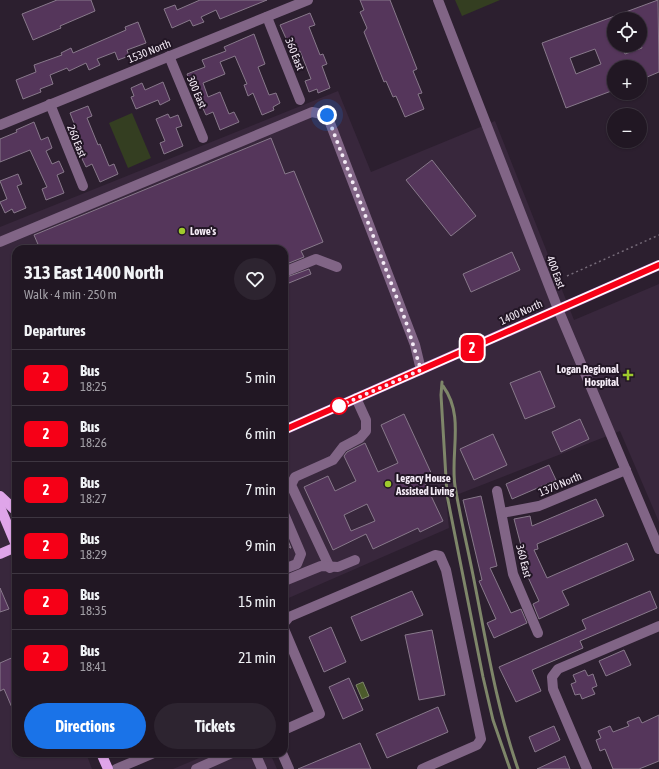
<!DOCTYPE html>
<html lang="en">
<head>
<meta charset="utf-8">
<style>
  body { margin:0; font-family:"Asap Condensed",sans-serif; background:#2d2430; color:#f1f3f6; height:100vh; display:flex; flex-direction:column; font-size:15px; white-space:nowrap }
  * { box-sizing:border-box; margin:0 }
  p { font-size:13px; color:#a29fa6 }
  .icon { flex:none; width:22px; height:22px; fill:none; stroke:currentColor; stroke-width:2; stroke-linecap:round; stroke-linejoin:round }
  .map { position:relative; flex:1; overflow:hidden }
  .details { position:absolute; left:12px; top:245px; width:276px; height:512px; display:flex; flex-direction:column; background:#211723; border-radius:12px; box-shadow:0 1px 3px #0004,0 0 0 1px #3e3641 }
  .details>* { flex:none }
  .badge { padding:0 8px; border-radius:6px; font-size:14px; line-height:26px }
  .buttons { position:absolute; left:607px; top:12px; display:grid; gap:8px }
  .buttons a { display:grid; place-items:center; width:40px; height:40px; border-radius:50%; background:#211723; box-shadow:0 1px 3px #0004,0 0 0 1px #3e3641; font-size:20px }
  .you { position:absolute; width:20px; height:20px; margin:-10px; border:3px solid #fff; border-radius:50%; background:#1a73e8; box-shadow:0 0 0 6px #1a73e833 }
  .map>.badge { position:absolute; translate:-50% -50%; box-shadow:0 0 0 2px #fff }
  h2 { padding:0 12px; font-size:15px; line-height:36px }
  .round { display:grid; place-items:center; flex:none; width:42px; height:42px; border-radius:21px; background:#2d2430 }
  .head { display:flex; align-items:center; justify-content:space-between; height:68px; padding:0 12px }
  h1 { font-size:19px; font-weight:700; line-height:30px }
  .button { display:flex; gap:8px; margin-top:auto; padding:8px 12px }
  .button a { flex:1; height:46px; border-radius:24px; background:#1a73e8; color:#fff; font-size:16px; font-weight:700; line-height:46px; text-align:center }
  .button a+a { background:#2d2430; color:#f1f3f6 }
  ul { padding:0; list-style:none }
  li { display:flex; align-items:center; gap:12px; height:56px; padding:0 12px; border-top:1px solid #3e3641 }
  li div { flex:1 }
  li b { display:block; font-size:15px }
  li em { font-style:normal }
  li .badge { min-width:44px; font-weight:700; text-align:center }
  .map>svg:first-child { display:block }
  .built { fill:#38273c }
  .green { fill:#343e21 }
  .water { fill:#4c5b2c; stroke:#7e8669 }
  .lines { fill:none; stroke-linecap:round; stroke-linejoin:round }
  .stream { stroke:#7e8669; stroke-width:3 }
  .building { fill:#55365b; stroke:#88798b; fill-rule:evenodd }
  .path { stroke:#766b79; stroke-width:1.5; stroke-dasharray:2 3; stroke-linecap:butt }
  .minor { stroke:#816586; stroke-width:10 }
  .major { stroke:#dfa5e9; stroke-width:10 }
  .line-casing { stroke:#fff; stroke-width:9 }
  .line { stroke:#f60017; stroke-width:6 }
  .walk { stroke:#f4ebf6; stroke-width:4; stroke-dasharray:0 7.2 }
  .poi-dot { fill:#9fca2d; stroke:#221625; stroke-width:1.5 }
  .stop-dot { fill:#fff; stroke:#f60017; stroke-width:2 }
  .labels { text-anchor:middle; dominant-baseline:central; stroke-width:4; stroke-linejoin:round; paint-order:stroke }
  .street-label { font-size:11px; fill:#f4ebf6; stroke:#221625 }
  .poi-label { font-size:11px; font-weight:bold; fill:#f4ebf6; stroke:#221625; text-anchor:start }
</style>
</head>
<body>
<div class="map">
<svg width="659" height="769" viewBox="0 0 659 769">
  <rect width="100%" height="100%" fill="#2c1f2f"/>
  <g class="built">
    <path d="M338,91L371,172L495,121L574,320L659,284V522L620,431L446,499L449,528L284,600V249H16V753H86L92,769H0V227Z"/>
    <path d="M211,753H270L277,769H173Z"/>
  </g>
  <g class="green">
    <path d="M455,0H500L462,16Z"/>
    <path d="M132,113L151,158L128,168L109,123Z"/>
  </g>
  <path class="water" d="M363,682L369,696L362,699L356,685Z"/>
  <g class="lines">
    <g class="stream">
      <path d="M442,382L441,395L447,495L483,677L493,720L510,769"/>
      <path d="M443,386C465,416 450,452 455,486C460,516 467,545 473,575C486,640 496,706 518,769"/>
    </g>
  </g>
  <g class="building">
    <path d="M57,0H91L95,11L60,26L61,28L33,40L22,14Z"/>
    <path d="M200,0H267L220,19L216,10L201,17L204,22L193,26L190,20L172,28L164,9L175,5L177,10Z"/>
    <path d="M360,0H390L417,69L413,71L422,93L418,94L424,109L405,117L396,96L393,97L386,81L384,82L364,32L367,28L360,12L364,10Z"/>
    <path d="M658,0L659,72L640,80V67H614V90L566,108L542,43ZM614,19H640V42L642,48L625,54L621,45H614ZM595,49L601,64L576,74L570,58Z"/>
    <path d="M310,13L315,25L309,27L320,55L323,54L327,64L322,66L330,88L318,93L317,89L309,92L305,81L311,79L300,51L293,54L280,25Z"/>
    <path d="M138,22L146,43L127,50L129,56L118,60L115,52L97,59L100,65L89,70L86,63L69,71L67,68L50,75L53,84L40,89L41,92L23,99L16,80L36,72L34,65L62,55L61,53L71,48L73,53L126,30L125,27Z"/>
    <path d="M254,34L265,64L258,67L269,95L276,93L280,103L273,107L274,110L262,115L253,93L248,96L244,85L247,84L235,56L220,62L225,74L203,83L208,97L220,92L229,114L234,112L239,122L220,130L213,112L206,115L187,74L205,67L202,60L226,51L224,47Z"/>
    <path d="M163,82L170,100L160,105L158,100L136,109L131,97L134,96L131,88L142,83L145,90Z"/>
    <path d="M88,106L92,116L87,118L98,145L100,144L109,166L114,164L118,174L100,182L92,164L86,167L70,134L77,131L70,113Z"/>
    <path d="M168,114L170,118L178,115L182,126L176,128L183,146L164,154L160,143L165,141L156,119Z"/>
    <path d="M34,122L41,140L48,137L52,148L46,151L52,164L59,161L64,172L57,175L64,193L46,200L42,189L47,187L30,150L0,162V139L17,132L16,130Z"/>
    <path d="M271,138L285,174L294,171L323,242L301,251L304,257L284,265V249H40L34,235Z"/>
    <path d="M432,160L476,216L451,236L406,180Z"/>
    <path d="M18,174L22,184L17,186L26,208L14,213L12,209L5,213L0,202L7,199L0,181Z"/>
    <path d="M512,252L520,270L471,292L463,274Z"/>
    <path d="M309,269L311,274L284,285V278Z"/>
    <path d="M540,371L555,407L525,419L510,383Z"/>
    <path d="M404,414L433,477L424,481L443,521L420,532L418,528L373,549L366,534L333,550L304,487L328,476L335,491L356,481L344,456L347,452L365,443L378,472L398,463L381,425ZM367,504L375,521L351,531L344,515Z"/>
    <path d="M580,419L589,439L561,452L552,432Z"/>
    <path d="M493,434L507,465L474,480L460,449Z"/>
    <path d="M549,465L556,480L512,499L506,484Z"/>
    <path d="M481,496L497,566L490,568L511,613L521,609L527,623L494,638L487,623L496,619L479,581L482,580L463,500Z"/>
    <path d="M596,499L604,516L537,544L538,549L534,550L547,578L627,543L634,560L562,591L569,605L539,619L533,604L539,601L521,562L525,561L514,519L530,516L532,526Z"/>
    <path d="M284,531L291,548H290L288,545L284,547Z"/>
    <path d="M0,588L9,609L0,612Z"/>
    <path d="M412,591L423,615L361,641L351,617Z"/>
    <path d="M650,591L657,608L580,641L583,648L532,670L541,691L516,702L499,667L586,629L582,620Z"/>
    <path d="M331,627L346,662L324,672L309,637Z"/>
    <path d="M432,630L445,695L419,700L405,635Z"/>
    <path d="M624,650L631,665L606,676L599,661Z"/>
    <path d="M16,656V717L4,689L0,691V663Z"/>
    <path d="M585,670L588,676L593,674L597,686L592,688L595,694L582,699L580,694L575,695L571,684L576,682L573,675Z"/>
    <path d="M349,678L363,710L343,719L329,687Z"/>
    <path d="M438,707L448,732L387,758L376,734Z"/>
    <path d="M659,715V761L639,769H613L605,749L600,751L596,740L601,738L598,731L610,726L613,732L629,726L627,722L639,717L642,723Z"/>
    <path d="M554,726L560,740L535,752L529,737Z"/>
    <path d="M360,743L371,769H298Z"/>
    <path d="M565,756L570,769H537Z"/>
  </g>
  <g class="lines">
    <path class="path" d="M567,276L659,235"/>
    <g class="minor">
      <path d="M438,0L558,309L659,549"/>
      <path d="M267,17L300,100"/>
      <path d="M169,56L203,138"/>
      <path d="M50,104L83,186"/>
      <path d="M0,125L308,0"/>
      <path d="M0,242L312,112L327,115L415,345L421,370"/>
      <path d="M284,272L316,259L337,267"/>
      <path d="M497,491L513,574L538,633"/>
      <path d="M502,513L539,506L626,470"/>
      <path d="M284,514L301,554L297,564L284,569"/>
      <path d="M330,568L291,485L295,477L333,460L343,447L360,438L366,431V420L356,398"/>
      <path d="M284,581L321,566L338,567L355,560"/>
      <path d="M284,623L289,617L435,555L440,556L446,570L481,739L477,745L422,769"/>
      <path d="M284,629L320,714L284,730"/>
      <path d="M255,753L262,769"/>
      <path d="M282,753L289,769"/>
      <path d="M116,769L154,753"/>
      <path d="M196,769L232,753"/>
      <path d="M587,769L553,689L552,677L558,669L659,626"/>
    </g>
    <g class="major">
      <path d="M284,430L659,265"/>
      <path d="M0,496L16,511"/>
      <path d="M0,507L16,545"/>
      <path d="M0,554L16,547"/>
      <path d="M101,753L108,769"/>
    </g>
  </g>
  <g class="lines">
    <defs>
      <path id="line" d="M284,430L659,265"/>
    </defs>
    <use href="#line" class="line-casing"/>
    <use href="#line" class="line"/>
    <path class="walk" d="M327,115L406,322L421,370L339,406"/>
  </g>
  <g class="poi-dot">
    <circle cx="182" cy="231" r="4"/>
    <path d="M626 369h4v4h4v4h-4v4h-4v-4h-4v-4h4z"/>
    <circle cx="388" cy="484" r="4"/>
  </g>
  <circle class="stop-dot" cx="339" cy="406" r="8"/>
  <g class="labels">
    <g class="street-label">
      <text transform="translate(149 51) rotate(-22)">1530 North</text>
      <text transform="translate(295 54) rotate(68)">360 East</text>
      <text transform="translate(197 92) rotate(67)">300 East</text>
      <text transform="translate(77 141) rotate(68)">260 East</text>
      <text transform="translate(556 272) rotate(69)">400 East</text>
      <text transform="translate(521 312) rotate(-24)">1400 North</text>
      <text transform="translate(560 484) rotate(-23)">1370 North</text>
      <text transform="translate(524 561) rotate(76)">360 East</text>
    </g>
    <g class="poi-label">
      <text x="190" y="231">Lowe's</text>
      <text x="619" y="369" text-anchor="end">Logan Regional<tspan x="619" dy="13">Hospital</tspan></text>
      <text x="396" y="478">Legacy House<tspan x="396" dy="13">Assisted Living</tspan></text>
    </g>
  </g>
</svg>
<div class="buttons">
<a><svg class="icon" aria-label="locate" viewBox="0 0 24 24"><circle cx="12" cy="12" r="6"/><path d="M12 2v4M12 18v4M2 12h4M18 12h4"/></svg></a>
<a>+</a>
<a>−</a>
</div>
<div class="you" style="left:327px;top:115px"></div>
<b class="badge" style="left:472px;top:348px;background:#f60017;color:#fff">2</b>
<section class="details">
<div class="head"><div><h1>313 East 1400 North</h1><p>Walk · 4 min · 250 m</p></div><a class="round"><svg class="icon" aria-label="heart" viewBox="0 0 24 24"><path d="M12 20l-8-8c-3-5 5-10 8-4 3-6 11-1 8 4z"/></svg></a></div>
<h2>Departures</h2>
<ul>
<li><span class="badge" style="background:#f60017;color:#fff">2</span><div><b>Bus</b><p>18:25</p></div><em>5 min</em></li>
<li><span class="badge" style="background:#f60017;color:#fff">2</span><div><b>Bus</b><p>18:26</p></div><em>6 min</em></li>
<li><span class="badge" style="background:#f60017;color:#fff">2</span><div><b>Bus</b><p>18:27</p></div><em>7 min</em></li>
<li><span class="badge" style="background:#f60017;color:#fff">2</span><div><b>Bus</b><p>18:29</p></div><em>9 min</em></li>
<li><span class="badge" style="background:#f60017;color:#fff">2</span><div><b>Bus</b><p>18:35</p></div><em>15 min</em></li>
<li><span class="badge" style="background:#f60017;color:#fff">2</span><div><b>Bus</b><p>18:41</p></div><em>21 min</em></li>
</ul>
<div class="button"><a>Directions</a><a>Tickets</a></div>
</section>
</div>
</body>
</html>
